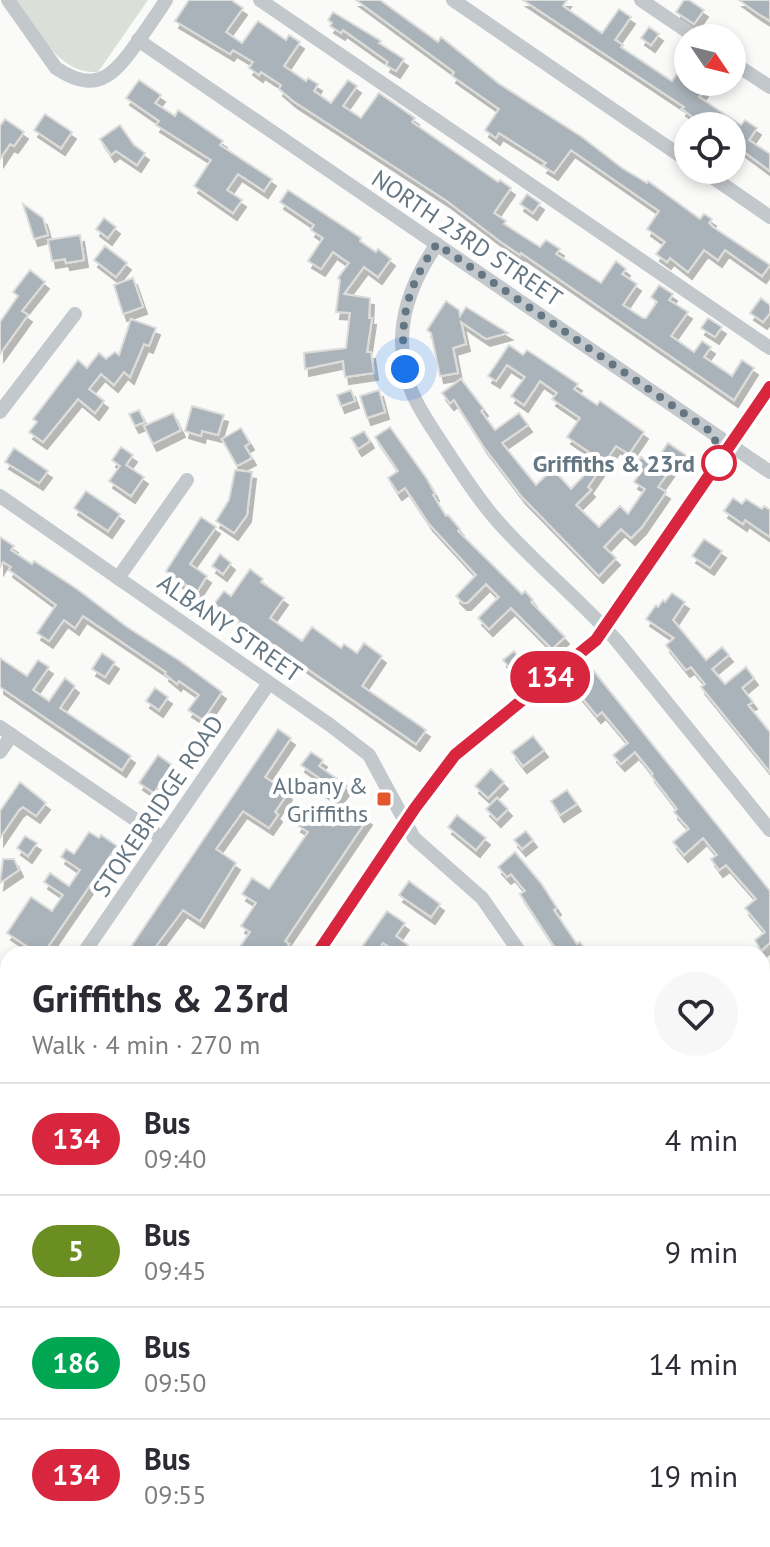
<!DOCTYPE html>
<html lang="en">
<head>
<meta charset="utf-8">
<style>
  body { margin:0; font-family:"PT Sans",sans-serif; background:#f7f7f7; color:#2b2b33; height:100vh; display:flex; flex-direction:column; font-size:30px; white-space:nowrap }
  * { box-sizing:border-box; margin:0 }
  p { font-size:26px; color:#7c7c81 }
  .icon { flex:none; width:44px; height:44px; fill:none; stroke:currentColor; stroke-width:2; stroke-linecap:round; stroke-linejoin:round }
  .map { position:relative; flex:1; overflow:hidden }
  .side { position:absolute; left:0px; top:946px; width:770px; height:602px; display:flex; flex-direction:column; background:#fff; border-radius:24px 24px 0 0; box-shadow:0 4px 12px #0003 }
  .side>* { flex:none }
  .badge { padding:0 16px; border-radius:26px; font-size:28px; line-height:52px }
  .needle { width:52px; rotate:125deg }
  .buttons { position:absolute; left:674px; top:24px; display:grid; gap:16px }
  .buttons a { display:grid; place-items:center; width:72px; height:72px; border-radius:50%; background:#fff; box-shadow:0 4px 12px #0003; font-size:40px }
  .you { position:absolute; width:40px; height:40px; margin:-20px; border:6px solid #fff; border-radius:50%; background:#1a73e8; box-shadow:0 0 0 12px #1a73e833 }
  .map>.badge { position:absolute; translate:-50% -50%; box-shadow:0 0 0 4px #fff }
  .round { display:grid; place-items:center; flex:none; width:84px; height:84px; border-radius:42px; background:#f7f7f7 }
  .summary { display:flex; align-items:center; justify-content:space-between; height:136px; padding:0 32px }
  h1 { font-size:38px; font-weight:700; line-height:60px }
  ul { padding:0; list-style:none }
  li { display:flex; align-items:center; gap:24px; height:112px; padding:0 32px; border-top:2px solid #e1e1e2 }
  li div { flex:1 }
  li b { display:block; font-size:30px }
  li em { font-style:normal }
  li .badge { min-width:88px; font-weight:700; text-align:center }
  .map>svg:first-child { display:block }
  .green { fill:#dadfd7 }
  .building { fill:#aab3b9; stroke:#dcdcda; stroke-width:2; filter:url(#shadow) }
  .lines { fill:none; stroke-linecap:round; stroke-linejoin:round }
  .minor { stroke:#c3c8cc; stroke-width:14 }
  .line-casing { stroke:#fff; stroke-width:18 }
  .line { stroke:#d7263d; stroke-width:12 }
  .walk { stroke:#657683; stroke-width:8; stroke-dasharray:0 14.4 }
  .stop-dot { fill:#fff; stroke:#d7263d; stroke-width:4 }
  .poi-dot { fill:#e4572e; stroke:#fff; stroke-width:3 }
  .labels { text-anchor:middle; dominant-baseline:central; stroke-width:8; stroke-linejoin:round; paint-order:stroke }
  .street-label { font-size:24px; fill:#657683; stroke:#fff }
  .stop-label { font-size:24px; font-weight:bold; fill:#657683; stroke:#fff; text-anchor:end }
  .poi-label { font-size:24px; fill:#657683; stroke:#fff; text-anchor:end }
</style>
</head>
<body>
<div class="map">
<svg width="770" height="1547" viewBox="0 0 770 1547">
  <defs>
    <filter id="shadow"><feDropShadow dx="4" dy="7" stdDeviation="0" flood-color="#0004"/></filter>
  </defs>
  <rect width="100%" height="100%" fill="#fafaf8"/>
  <path class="green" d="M16,0H148L98,72C58,75 37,28 16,0Z"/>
  <g class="building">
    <path d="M189,0H231L243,8L226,32L242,43L258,21L286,40L289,35L300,42L284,66L306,81L308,78L318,84L314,91L331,103L348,80L357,86L343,106L361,118L379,93L415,118L412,122L498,182L500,180L511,188L494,213L506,221L504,224L540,247L546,240L560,249L556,254L601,283L616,261L626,269L622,274L637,284L623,305L643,318H646L657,302L651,297L659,285L673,294L669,300L688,312L671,336L694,352L702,341L711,347L704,357L732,376L742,360L754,368L734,400L521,253L520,255L501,242L447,201L293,101L279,89L281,85L261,72L259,75L249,68L253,62L233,50L230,54L175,21Z"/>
    <path d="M356,0H380L438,42L441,37L498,83L582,137L622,168L647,183L648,181L700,219L704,214L712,219L709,223L713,227L770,265L762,276L725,250L718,260L704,250L688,272L670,258L667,262L656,254L665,242L647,229L659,211L571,150L554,173L543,166L546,163L518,145L499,133L496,138L485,130L499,109L452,76L454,72Z"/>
    <path d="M523,0H567L563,6L602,33L619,9L631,17L615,40L623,45L621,47L672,81L688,58V82H709L699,97L741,125L745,120L757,128L749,140L770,154V171L732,143V126H705L682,109L684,107Z"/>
    <path d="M684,0H689L704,10L694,24L676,12Z"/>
    <path d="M739,0H770V21L757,13Z"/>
    <path d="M333,12L381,41L379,43L404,59L396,71L386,65L388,62L343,30L341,33L330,26L332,23L328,20Z"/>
    <path d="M649,27L659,34L651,45L641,38Z"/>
    <path d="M139,80L161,95L155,103L175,116L178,110L223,141L220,145L272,179L264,191L238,174L227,190L242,200L233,213L194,186L211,160L156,125L159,121L126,98Z"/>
    <path d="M45,114L72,132L61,148L34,130Z"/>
    <path d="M5,119L24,132L14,146L10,144L0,159V126Z"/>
    <path d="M120,125L134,145L145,153L137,165L116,151L111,155L100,139Z"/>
    <path d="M288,190L361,238L360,241L376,252L378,249L391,259L378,277L364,267L344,294L370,298L369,318H372L367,352H371L374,373L345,377L343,361L305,369L304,353L346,348L350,313L336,312L340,280L338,278L349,263L333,252L321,269L308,261L323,238L311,230L314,225L280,202Z"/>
    <path d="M527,194L540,203L533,213L520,204Z"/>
    <path d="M23,204L43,218L48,235L34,239Z"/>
    <path d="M104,218L116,227L108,238L96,229Z"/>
    <path d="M80,235L84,260L66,263L65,259L52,261L48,240Z"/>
    <path d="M105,246L127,263L116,277L94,260Z"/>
    <path d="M30,270L45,282L22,311L28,315L0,354V322L18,296L13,292Z"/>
    <path d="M133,278L143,307L123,314L114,285Z"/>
    <path d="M761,298L770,305V313L763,322L750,313Z"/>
    <path d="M446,301L459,310L460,316L466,307L508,333L486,339L461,322L466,344L453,348L458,373L440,376L431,333L427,330Z"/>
    <path d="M708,318L722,327L715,337L701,328Z"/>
    <path d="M131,319L156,328L149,346L144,344L130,377L124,372L114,385L101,374L89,389L104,401L95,413L78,399L43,442L29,432L37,422L33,419L78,360L87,368L99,353L106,359L115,352L119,355Z"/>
    <path d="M509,345L523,355L527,350L578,384L574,389L597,405L600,401L644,432L629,454L616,446L588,487L591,490L576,505L599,527L620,506L628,514L645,489L634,482L642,470L635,466L641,457L653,465L668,443L687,456L680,466L675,463L658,487L666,492L642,527L631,538L621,529L604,547L616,558L599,576L522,497L483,446L454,400L450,403L442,393L461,379L484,409L481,411L495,430L519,413L528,425L502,443L536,485L553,469L571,489L589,470L584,466L592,454L567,437L580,418L552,399L557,393L540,381L524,405L511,396L525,377L507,365L496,381L488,376Z"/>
    <path d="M351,390L355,401L341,406L337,395Z"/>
    <path d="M379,390L385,412L367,418L360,396Z"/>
    <path d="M192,406L224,415L218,435L202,431L201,436L185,431Z"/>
    <path d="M139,410L145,422L135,426L129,414Z"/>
    <path d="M173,413L181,430L153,444L144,426Z"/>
    <path d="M390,427L427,479L435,494L433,495L446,516L448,515L460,529L458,531L522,594L525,591L533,600L531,602L565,637L552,649L511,608L489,629L478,618L499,597L486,584L467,603H463L456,596L476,575L429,524L405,488L398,493L388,478L398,471L375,437Z"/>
    <path d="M241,428L250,443L245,446L252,458L237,466L222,439Z"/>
    <path d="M364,431L370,441L358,449L351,438Z"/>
    <path d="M121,447L133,455L126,465L144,477L131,496L109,481L120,466L112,460Z"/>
    <path d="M14,448L48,471L39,483L5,462Z"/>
    <path d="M235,470L252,472L247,515L234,533L216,521L229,500Z"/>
    <path d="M86,491L120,514L108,531L74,508Z"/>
    <path d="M733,498L742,504L746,499L762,509L764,506L770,510V537L745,520L743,524L724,511Z"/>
    <path d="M201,517L216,527L190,564L207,576L197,592L185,584L184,585L166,571Z"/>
    <path d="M0,537L14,546L11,550L32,564L34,561L77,589L127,627L180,661L222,692L203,720L188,710L199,695L179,681L177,684L165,674L166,672L83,616L75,628L64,620L49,641L37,633L56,605L9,570L11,567L3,562L0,567Z"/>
    <path d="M704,539L722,551L710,568L692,556Z"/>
    <path d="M220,554L231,563L223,574L212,566Z"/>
    <path d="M250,569L263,579L261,582L284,598L270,618L302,641L312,627L341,648L344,644L357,653L364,643L382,656L362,686L426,730L416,744L214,604L224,591L231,596Z"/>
    <path d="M672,593L685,602L673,620L706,660L722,647L729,655L712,669L725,684L746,667L754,678L742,688L753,702L748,705L770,732V772L701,687L705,684L691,667L686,670L666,645L674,638L646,619L656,605L658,607L663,600L665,602Z"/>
    <path d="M514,651L524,663L514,673L503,660Z"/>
    <path d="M102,653L115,662L105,677L92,669Z"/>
    <path d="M0,658L27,676L38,660L49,667L33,690L49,701L65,678L75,686L60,708L131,756L122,770L0,687Z"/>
    <path d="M593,670L770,891V943L761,951L755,940L765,932L745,908L756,899L726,865L719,870L711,859L717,855L703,838L684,855L673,842L689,829L674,812L677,809L651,775L653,774L635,752L621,764L613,755L628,743L602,712L597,716L573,687Z"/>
    <path d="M155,688L168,697L159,710L146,701Z"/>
    <path d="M278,729L291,738L265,777L288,793L275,812L278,815L269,828L243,811L216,849L236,863L200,921L183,910L150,954H126Z"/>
    <path d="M533,736L544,750L523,766L512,752Z"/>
    <path d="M311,752L323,760L319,766L347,786L336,800L321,789L326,783L301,765Z"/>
    <path d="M158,755L172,765L154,793L139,783Z"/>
    <path d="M491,769L504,782L488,798L475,786Z"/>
    <path d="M20,782L46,803L36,816L23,807L19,810L0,838V811Z"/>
    <path d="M567,790L577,804L560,815L551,801Z"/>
    <path d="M497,798L508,809L497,820L486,809Z"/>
    <path d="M347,804L368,818L285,941L289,944L282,954H263L255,948L251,954H235L250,932L241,926L256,903L242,894L252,878L269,889L308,832L297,825L308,809L333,826Z"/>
    <path d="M457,815L486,838L476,850L448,827Z"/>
    <path d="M526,831L533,840L522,849L514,840Z"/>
    <path d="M89,832L99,838L101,835L117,846L43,954H23L28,947L7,933L31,897L52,911L63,895L44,882L50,873L69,886L80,870L61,857L66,849L74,854Z"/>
    <path d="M25,836L37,843L28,856L17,848Z"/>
    <path d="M515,852L541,883L557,908L554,910L577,944L580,942L588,954H559L520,894L525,891L511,874L507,877L498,867Z"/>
    <path d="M3,859H14L19,870L0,883Z"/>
    <path d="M409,881L440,904L431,917L399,895Z"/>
    <path d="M387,911L405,923L396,936L408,945L401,954L383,943L376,954H357Z"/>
  </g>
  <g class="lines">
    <g class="minor">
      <path d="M8,0L56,68C93,93 111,79 134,47C145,31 156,16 166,0"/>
      <path d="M260,0L770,348"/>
      <path d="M453,0L688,161"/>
      <path d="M641,0L697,38"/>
      <path d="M138,40L770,472"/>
      <path d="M732,62L770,87"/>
      <path d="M702,170L770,217"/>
      <path d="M437,244C411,282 395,323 405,370C410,397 428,422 443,445C461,472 479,501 500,524C537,565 580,600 617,641L770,830"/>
      <path d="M0,412L75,314"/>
      <path d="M0,496L330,725L369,755L414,838L482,898L521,954"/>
      <path d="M118,578L187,480"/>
      <path d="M0,727L162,838"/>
      <path d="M0,752L12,735"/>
      <path d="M83,954L269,683"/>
      <path d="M317,954L415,808L455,755L596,640L770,387"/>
      <path d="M0,1077L8,1065"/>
      <path d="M762,1315L770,1327"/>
      <path d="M0,1370L8,1375"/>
      <path d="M0,1417L8,1406"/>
      <path d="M134,1547L139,1540"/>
      <path d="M356,1547L360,1540"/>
      <path d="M578,1547L583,1540"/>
    </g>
  </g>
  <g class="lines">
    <defs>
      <path id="line" d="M317,954L415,808L455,755L596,640L770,387"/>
    </defs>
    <use href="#line" class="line-casing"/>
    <use href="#line" class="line"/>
    <path class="walk" d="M405,369C399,319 407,286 437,244L714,434L719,463"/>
  </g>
  <circle class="stop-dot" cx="719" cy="463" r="16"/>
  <rect class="poi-dot" x="376" y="791" width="16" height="16" rx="4"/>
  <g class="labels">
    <g class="street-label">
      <text transform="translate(467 238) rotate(34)">NORTH 23RD STREET</text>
      <text transform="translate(230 628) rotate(35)">ALBANY STREET</text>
      <text transform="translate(158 806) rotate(-56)">STOKEBRIDGE ROAD</text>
    </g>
    <g class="stop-label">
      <text x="695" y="463">Griffiths &amp; 23rd</text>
    </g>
    <g class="poi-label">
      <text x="368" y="785">Albany &amp;<tspan x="368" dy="28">Griffiths</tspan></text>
    </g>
  </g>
</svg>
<div class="buttons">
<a><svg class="needle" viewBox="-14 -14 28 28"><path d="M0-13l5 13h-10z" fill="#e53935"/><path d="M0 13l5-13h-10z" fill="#7c7c81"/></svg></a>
<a><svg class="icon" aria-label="locate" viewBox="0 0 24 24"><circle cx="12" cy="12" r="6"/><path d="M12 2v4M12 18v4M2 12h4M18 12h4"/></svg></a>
</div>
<div class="you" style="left:405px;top:369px"></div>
<b class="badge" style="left:550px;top:677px;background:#d7263d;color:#fff">134</b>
<section class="side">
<div class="summary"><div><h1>Griffiths &amp; 23rd</h1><p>Walk · 4 min · 270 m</p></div><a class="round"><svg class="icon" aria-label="heart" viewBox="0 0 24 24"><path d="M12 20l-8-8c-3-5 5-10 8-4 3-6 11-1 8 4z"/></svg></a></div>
<ul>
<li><span class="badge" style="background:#d7263d;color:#fff">134</span><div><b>Bus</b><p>09:40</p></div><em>4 min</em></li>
<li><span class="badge" style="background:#6b8e23;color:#fff">5</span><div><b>Bus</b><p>09:45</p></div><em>9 min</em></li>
<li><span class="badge" style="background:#00a651;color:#fff">186</span><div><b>Bus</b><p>09:50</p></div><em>14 min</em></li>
<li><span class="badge" style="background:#d7263d;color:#fff">134</span><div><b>Bus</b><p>09:55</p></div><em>19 min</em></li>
</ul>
</section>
</div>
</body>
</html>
